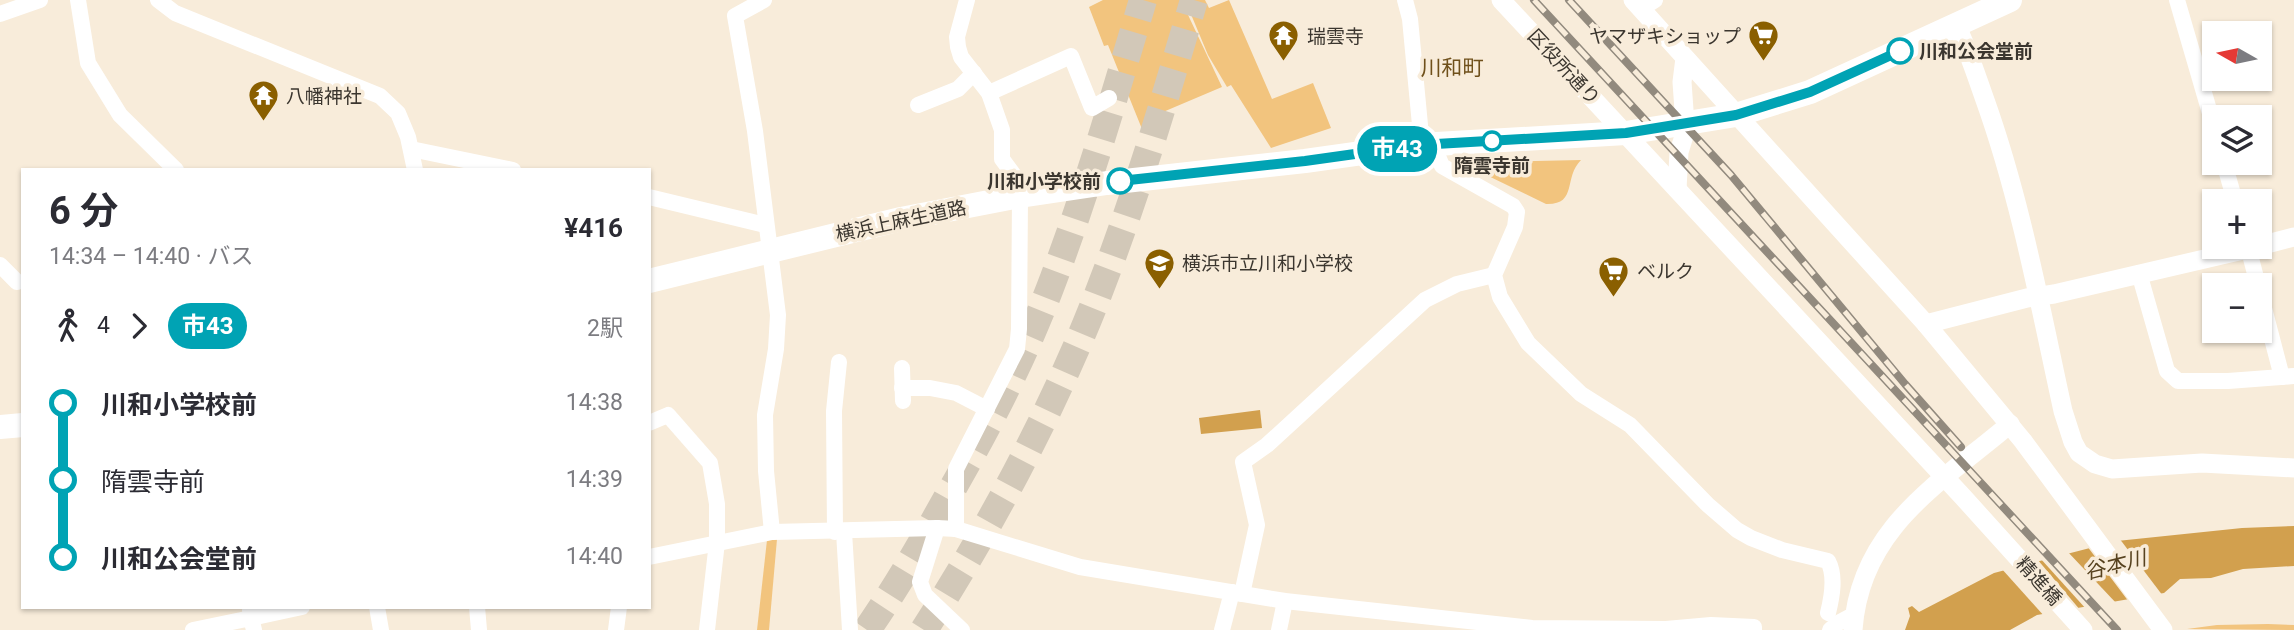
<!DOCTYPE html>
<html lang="ja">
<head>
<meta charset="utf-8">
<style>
  body { margin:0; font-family:Roboto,"Noto Sans JP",sans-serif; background:#f7f7f7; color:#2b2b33; height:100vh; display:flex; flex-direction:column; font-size:26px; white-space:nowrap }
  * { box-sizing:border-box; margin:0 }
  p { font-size:23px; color:#7c7c81 }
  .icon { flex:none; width:38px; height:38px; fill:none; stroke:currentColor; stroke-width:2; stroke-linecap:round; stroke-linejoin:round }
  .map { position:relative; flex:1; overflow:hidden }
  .panel { position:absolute; left:21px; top:168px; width:630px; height:441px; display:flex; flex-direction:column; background:#fff; border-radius:0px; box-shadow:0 2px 5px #0004 }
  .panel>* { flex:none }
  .badge { padding:0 14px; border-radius:23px; font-size:24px; line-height:46px }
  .needle { width:46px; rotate:279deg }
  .controls { position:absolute; left:2202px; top:21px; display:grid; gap:14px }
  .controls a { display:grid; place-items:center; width:70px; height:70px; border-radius:0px; background:#fff; box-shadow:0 2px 5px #0004; font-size:35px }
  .map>.badge { position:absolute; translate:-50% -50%; box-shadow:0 0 0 4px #fff }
  .legs { display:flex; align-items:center; gap:10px; height:77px; padding:0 28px; font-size:23px }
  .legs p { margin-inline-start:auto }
  .summary { display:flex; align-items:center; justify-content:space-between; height:119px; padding:0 28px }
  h1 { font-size:38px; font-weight:700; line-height:52px }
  ul { padding:0 28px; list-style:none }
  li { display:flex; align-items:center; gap:24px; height:77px; font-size:26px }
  li i { display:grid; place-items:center; width:10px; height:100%; margin:0 9px; background:currentColor }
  li i::after { content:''; width:18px; height:18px; margin:-9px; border:5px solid; border-radius:50%; background:#fff }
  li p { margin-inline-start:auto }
  li:first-child i { background:linear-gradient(#0000 50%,currentColor 0) }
  li:last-child i { background:linear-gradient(currentColor 50%,#0000 0) }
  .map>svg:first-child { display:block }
  .green { fill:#f2c47e }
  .water { fill:#d2a04e }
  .pier { fill:#f8ecda }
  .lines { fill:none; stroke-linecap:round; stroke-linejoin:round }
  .motorway-tunnel { stroke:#d2c8b8; stroke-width:28; stroke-dasharray:28 14; stroke-linecap:butt }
  .minor { stroke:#fff; stroke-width:16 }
  .tertiary { stroke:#fff; stroke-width:19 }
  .primary { stroke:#fff; stroke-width:24 }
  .rail-casing { stroke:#928a7e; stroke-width:8 }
  .rail { stroke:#f8ecda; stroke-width:5; stroke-dasharray:16; stroke-linecap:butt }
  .line-1-casing { stroke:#fff; stroke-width:16 }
  .line-1 { stroke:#00a3b4; stroke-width:10 }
  .stop-1-dot { fill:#fff; stroke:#00a3b4; stroke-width:3.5 }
  .labels { text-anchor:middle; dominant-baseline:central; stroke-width:7; stroke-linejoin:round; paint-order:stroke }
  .poi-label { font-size:19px; fill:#3b362f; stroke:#f8ecda; text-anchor:start }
  .stop-label { font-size:19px; font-weight:bold; fill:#3b362f; stroke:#f8ecda; text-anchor:start }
  .street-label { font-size:19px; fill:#3b362f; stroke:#f8ecda }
  .neighbourhood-label { font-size:21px; fill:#6f501b; stroke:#f8ecda }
  .water-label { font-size:21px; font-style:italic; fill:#57421f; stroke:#f8ecda }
</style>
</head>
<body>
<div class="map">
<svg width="2294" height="630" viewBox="0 0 2294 630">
  <rect width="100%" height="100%" fill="#f8ecda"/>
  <g class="green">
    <path d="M1103,0H1181L1222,87L1163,112L1165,126L1157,128L1155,123L1142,129L1108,45L1104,46L1089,7Z"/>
    <path d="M1185,0H1205L1209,8L1229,0L1272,99L1313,83L1331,128L1271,148L1231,85L1227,87L1208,55Z"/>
    <path d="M1581,160C1563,178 1578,205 1546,204L1478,171L1482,162Z"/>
    <path d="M777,539L769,630H757L767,540Z"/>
    <path d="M2268,624L2294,625V630L2187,629L2217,625Z"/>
  </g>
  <g class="water">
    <path d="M1260,410L1262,428L1201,434L1199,418Z"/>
    <path d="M2294,526V566L2243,569L2211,578L2180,579L2164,593L2037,615L2010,630H1905L1910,616L1908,608L1912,606L1919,612L1994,573L2117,541L2242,528Z"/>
  </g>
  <g class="pier">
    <path d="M2119,538L2163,596L2129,602L2087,546Z"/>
    <path d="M2067,551L2117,604L2087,610L2040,558Z"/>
    <path d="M2037,559L2081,611L2045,617L2001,568Z"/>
  </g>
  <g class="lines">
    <g class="motorway-tunnel">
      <path d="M867,630C896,588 922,543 947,498C986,431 1022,361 1050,288C1086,194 1114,97 1143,0"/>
      <path d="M924,630C990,527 1050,416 1095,302C1134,203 1164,102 1194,0"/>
    </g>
    <g class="minor">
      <path d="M78,0L88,63L120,115L176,170"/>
      <path d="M158,0L175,13L380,96L398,113L408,137L415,170"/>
      <path d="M764,0L735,16L755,131L778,315L776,349L765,415L766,471L772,532"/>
      <path d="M1405,0L1410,19L1420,125L1419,145"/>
      <path d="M2177,0L2214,127"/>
      <path d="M1641,9L1655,0"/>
      <path d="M0,14L40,0"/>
      <path d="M989,93L1071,56L1092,108L1109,98"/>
      <path d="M918,105L958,89L974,73"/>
      <path d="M1433,144L1442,166L1513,206L1517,212L1515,227L1494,275L1500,297L1528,343L1581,394L1630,425L1708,505L1737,530L1751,538L1782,550L1828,561C1836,576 1832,597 1828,613"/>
      <path d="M411,149L513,170"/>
      <path d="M2224,163L2235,201"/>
      <path d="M649,197L765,225"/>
      <path d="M2248,247L2258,285"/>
      <path d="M0,265L17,282"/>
      <path d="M2139,273L2167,371L2178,381H2228L2294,376"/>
      <path d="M2259,289L2282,377"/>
      <path d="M902,368L903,401"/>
      <path d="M902,388H930L956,393L987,409"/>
      <path d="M649,423L668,415L710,463L717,504V542L707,630"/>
      <path d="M937,528L920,582L925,595L962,630"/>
      <path d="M956,529V469L1017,349L1019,329L1020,196L1016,178L1002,159V130L989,93L961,57L958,47L957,37L967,0"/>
      <path d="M835,532L834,411L839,362"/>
      <path d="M844,532L850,630"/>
      <path d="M649,557L772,532L937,528L956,529L1080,567L1285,601L1532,628L1666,629L1711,625L1754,627V630"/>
      <path d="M1242,594L1257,525L1243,462L1267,445L1425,300L1457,284L1494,275"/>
      <path d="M377,607L381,630"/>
      <path d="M477,607L479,630"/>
      <path d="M250,610L251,618L302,607"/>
      <path d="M193,630L251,618L254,630"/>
      <path d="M616,630L619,607"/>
      <path d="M1222,630L1232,592"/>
      <path d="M1279,630L1285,601"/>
      <path d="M1830,630L1838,623L1855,614"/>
    </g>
    <g class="tertiary">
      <path d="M1501,0L1963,497L2083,630"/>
      <path d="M1633,0L1926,324L2023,441L2163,630"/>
      <path d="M1956,25C1968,49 1976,75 1985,100C2021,201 2040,306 2063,411L2073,442L2079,453L2095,464L2112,469L2202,463L2294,468"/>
      <path d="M1685,124L1682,82L1685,58"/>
      <path d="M1677,189L1679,152L1688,123"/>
      <path d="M2259,246L2294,237"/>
      <path d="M1926,324L2027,298L2054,294L2256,247"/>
      <path d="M1853,630C1860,528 1939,484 2010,424"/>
    </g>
    <g class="primary">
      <path d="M649,281L901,219L1020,196L1107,183L1305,161L1419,145L1626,133L1736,115L1810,92L2010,0"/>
      <path d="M0,427L23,425"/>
    </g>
    <defs>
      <g id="rail">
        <path d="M1534,0L2117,630"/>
        <path d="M1569,0L1731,175L1905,384L1961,447"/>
      </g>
    </defs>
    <use href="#rail" class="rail-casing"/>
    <use href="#rail" class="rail"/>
  </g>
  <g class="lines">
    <defs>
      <path id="line-1" d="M1120,181L1305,161L1419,145L1626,133L1736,115L1810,92L1900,51"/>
    </defs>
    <use href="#line-1" class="line-1-casing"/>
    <use href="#line-1" class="line-1"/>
  </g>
  <defs>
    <symbol id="temple-pin" viewBox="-11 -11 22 30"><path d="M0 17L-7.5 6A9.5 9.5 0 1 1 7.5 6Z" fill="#8a5f00" stroke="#f8ecda"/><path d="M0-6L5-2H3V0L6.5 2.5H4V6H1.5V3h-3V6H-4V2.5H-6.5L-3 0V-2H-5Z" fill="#fff"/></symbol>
    <symbol id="supermarket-pin" viewBox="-11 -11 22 30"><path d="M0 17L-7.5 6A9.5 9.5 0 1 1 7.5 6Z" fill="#8a5f00" stroke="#f8ecda"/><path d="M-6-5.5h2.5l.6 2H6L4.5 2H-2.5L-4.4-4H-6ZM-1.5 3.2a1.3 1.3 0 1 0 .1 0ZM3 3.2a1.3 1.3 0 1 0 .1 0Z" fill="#fff"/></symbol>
    <symbol id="school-pin" viewBox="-11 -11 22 30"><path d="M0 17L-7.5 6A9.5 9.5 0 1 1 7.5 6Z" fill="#8a5f00" stroke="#f8ecda"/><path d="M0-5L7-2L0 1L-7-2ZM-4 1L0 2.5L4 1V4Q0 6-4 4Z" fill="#fff"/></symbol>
  </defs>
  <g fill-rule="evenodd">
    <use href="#temple-pin" x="1266" y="18" width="35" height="47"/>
    <use href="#supermarket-pin" x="1746" y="18" width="35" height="47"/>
    <use href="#temple-pin" x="246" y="78" width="35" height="47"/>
    <use href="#school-pin" x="1142" y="246" width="35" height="47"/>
    <use href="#supermarket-pin" x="1596" y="254" width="35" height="47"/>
  </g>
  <g class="stop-1-dot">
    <circle cx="1900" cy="51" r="12"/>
    <circle cx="1492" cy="141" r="9"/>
    <circle cx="1120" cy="181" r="12"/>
  </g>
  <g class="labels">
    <g class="poi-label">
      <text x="1307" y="36">瑞雲寺</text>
      <text x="1741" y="36" text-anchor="end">ヤマザキショップ</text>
      <text x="286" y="96">八幡神社</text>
      <text x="1182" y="263">横浜市立川和小学校</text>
      <text x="1637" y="271">ベルク</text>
    </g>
    <g class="stop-label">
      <text x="1919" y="51">川和公会堂前</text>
      <text x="1492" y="165" text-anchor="middle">隋雲寺前</text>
      <text x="1101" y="181" text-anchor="end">川和小学校前</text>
    </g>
    <g class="street-label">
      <text transform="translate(1564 67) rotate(47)">区役所通り</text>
      <text transform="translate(901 221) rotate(-12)">横浜上麻生道路</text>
      <text transform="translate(2039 581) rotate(48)">精進橋</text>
    </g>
    <g class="neighbourhood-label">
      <text x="1452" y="68">川和町</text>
    </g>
    <g class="water-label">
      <text transform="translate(2115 565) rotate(-14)">谷本川</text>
    </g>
  </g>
</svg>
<div class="controls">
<a><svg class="needle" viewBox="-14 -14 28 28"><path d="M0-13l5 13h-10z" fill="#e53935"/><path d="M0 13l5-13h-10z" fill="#7c7c81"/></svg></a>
<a><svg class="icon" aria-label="layers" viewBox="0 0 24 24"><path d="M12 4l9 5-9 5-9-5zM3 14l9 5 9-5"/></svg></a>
<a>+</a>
<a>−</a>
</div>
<b class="badge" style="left:1397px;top:149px;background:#00a3b4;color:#fff">市43</b>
<section class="panel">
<div class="summary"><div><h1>6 分</h1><p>14:34 – 14:40 · バス</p></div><b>¥416</b></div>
<div class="legs"><svg class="icon" aria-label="walk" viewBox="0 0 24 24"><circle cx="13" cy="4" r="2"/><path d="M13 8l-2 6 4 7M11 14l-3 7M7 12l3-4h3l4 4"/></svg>4<svg class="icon" aria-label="forward" viewBox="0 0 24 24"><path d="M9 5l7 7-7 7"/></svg><b class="badge" style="background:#00a3b4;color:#fff">市43</b><p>2駅</p></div>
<ul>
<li><i style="color:#00a3b4"></i><b>川和小学校前</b><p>14:38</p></li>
<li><i style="color:#00a3b4"></i><span>隋雲寺前</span><p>14:39</p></li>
<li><i style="color:#00a3b4"></i><b>川和公会堂前</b><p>14:40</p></li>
</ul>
</section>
</div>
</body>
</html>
